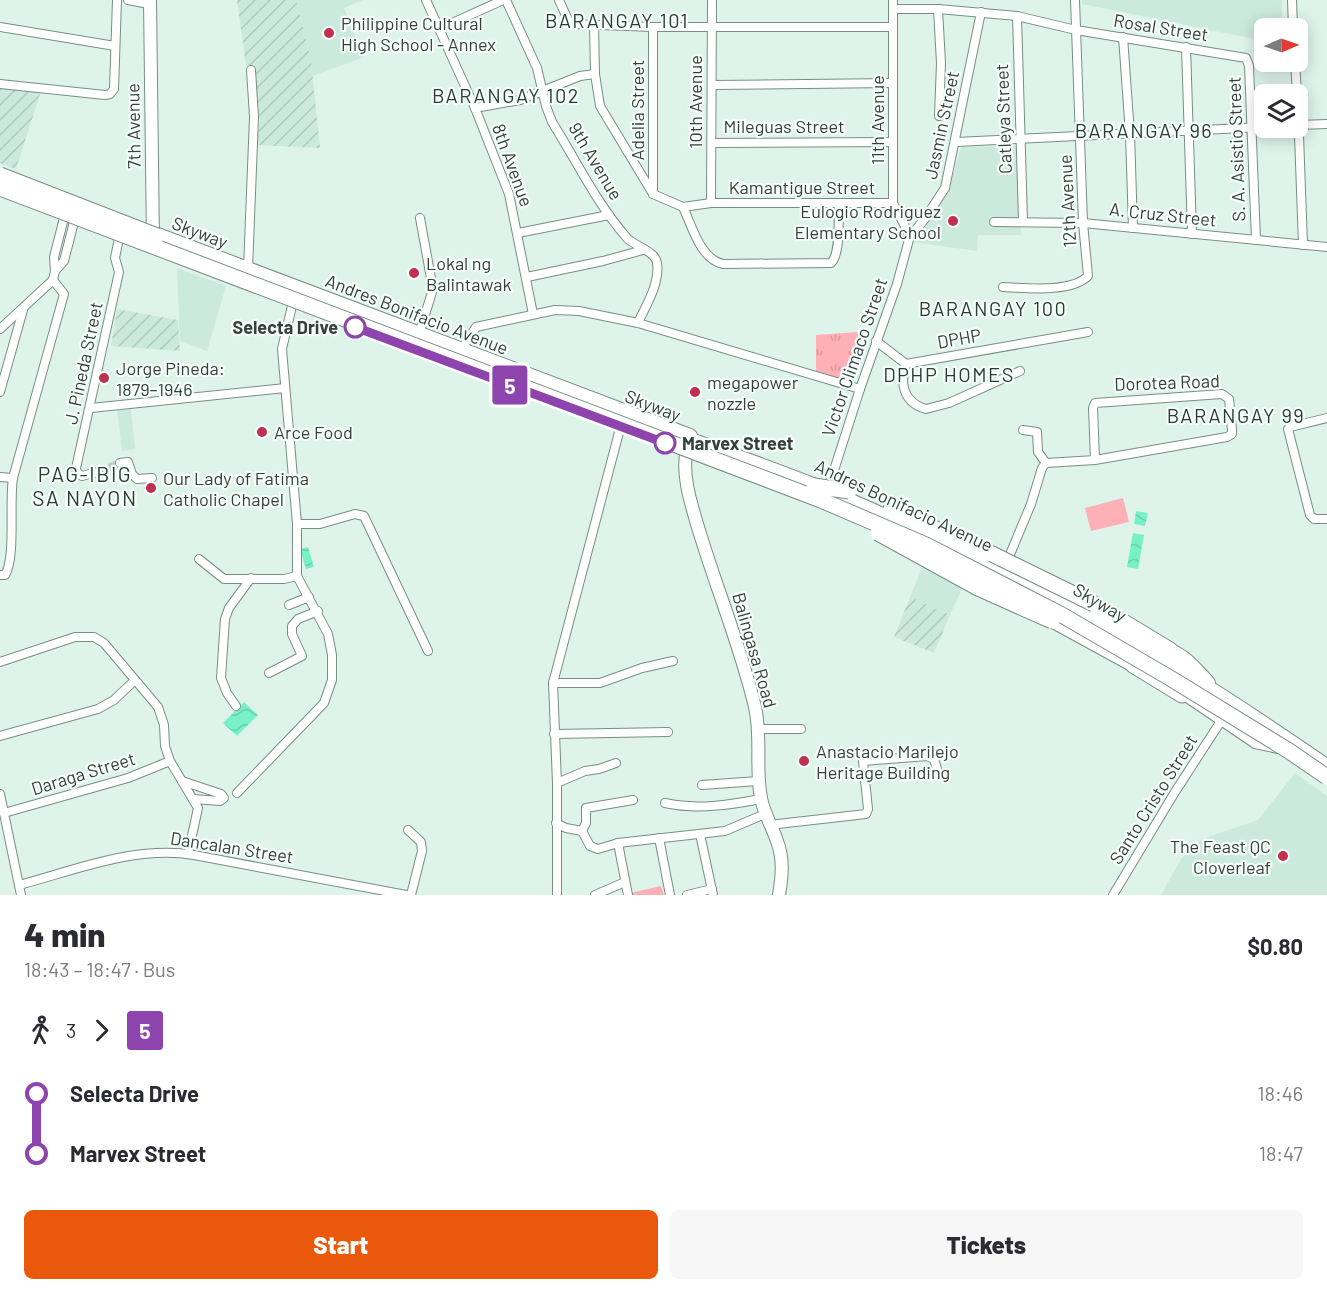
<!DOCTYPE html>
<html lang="en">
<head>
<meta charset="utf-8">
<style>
  body { margin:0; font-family:Barlow,sans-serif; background:#f7f7f7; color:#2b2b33; height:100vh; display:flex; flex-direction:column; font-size:22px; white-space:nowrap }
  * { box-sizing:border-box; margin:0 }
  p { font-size:20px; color:#7c7c81 }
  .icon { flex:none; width:33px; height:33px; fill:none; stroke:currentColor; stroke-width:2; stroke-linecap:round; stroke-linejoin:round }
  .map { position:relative; height:895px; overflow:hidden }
  .sheet { display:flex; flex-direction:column; background:#fff; flex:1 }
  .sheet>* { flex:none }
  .badge { padding:0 12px; border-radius:4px; font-size:21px; line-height:39px }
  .needle { width:39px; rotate:88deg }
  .fabs { position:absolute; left:1254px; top:18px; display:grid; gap:12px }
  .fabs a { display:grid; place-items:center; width:54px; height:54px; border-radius:9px; background:#fff; box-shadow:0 3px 15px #0003; font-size:30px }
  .map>.badge { position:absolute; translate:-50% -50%; box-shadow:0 0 0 3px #fff }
  .legs { display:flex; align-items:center; gap:9px; height:66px; padding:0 24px; font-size:20px }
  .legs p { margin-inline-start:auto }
  .head { display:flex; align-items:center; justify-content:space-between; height:102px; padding:0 24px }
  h1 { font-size:33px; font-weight:800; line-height:45px }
  .action { display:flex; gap:12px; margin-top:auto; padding:12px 24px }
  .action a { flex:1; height:69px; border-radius:9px; background:#ea580c; color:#fff; font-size:24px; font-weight:800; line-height:69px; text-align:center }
  .action a+a { background:#f7f7f7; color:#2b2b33 }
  ul { padding:0 24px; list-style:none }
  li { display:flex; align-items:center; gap:21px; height:60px; font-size:22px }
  li i { display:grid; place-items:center; width:9px; height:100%; margin:0 8px; background:currentColor }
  li i::after { content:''; width:15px; height:15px; margin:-8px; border:4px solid; border-radius:50%; background:#fff }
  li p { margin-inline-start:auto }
  li:first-child i { background:linear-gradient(#0000 50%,currentColor 0) }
  li:last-child i { background:linear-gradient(currentColor 50%,#0000 0) }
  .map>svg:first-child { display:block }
  .built { fill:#cbe9dc }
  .industrial { fill:url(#industrial-furrows) }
  .grass { fill:url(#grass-tufts) }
  .pitch { fill:#feb0b7 }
  .water { fill:url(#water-waves) }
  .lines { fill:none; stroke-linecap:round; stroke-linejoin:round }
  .street-tunnel { stroke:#bcd0c8; stroke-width:8; stroke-dasharray:8 4; stroke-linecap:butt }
  .street-casing { stroke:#798d85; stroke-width:10 }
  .secondary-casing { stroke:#798d85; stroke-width:14 }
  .primary-casing { stroke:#798d85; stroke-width:16 }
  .highway-casing { stroke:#798d85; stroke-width:17 }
  .street { stroke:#fff; stroke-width:8 }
  .secondary { stroke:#fff; stroke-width:12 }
  .primary { stroke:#fff; stroke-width:14 }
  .highway { stroke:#fff; stroke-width:15 }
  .highway-bridge-casing { stroke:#798d85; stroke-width:17; stroke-linecap:butt }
  .highway-bridge { stroke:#fff; stroke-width:15 }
  .line-1-casing { stroke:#fff; stroke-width:14 }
  .line-1 { stroke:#8e44ad; stroke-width:9 }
  .poi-dot { fill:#c13051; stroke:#f5fefa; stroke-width:2 }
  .stop-1-dot { fill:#fff; stroke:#8e44ad; stroke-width:3 }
  .labels { text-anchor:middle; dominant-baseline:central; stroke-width:4.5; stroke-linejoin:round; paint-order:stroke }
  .poi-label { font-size:18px; fill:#363f3b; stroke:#f5fefa; text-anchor:start }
  .street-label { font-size:18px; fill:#363f3b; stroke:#f5fefa }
  .stop-label { font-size:18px; font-weight:bold; fill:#363f3b; stroke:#f5fefa; text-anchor:end }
  .neighbourhood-label { font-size:20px; letter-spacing:1.5px; fill:#293c35; stroke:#f5fefa }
  .quarter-label { font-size:21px; letter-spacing:1.5px; fill:#293c35; stroke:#f5fefa }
</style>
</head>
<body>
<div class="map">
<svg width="1327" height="895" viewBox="0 0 1327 895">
  <defs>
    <pattern id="industrial-furrows" width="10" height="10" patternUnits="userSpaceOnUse" patternTransform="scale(1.5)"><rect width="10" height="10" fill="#cbe9dc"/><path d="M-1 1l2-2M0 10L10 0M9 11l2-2" fill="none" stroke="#afc9be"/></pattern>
    <pattern id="grass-tufts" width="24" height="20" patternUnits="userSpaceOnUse" patternTransform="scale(1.5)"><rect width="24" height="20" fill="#feb0b7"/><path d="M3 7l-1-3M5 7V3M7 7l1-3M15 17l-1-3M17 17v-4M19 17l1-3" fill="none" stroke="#da989e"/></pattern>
    <pattern id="water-waves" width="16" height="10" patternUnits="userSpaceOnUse" patternTransform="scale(1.5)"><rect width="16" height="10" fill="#78f1c9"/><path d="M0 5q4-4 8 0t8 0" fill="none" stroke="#68d0ae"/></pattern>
  </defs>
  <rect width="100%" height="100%" fill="#def4eb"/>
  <g class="built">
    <path d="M296,0H363L344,8L364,57L313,76L311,60Z"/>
    <path d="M1082,0H1282V28H1264V41L1082,4Z"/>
    <path d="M1017,146L1021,235H978L977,251L912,242L948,192L961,147Z"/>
    <path d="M177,268L226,286L207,351L180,341Z"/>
    <path d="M131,409L135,449L122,451L117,410Z"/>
    <path d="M924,563L965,582L950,615L910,597Z"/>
    <path d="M1295,773L1327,796V895H1161L1181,859L1202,839L1258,820Z"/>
  </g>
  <g class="industrial">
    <path d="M237,0H296L311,60L320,148L256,145L260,123L254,65L246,66Z"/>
    <path d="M0,86L41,91L16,169L0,163Z"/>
    <path d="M117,309L178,320L180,351L111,346Z"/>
    <path d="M910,597L950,615L934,653L894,637Z"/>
  </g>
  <path class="grass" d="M870,331L851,384L816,373V335Z"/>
  <g class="pitch">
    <path d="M1123,498L1129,522L1091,531L1085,508Z"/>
    <path d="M661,886L664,895H631L630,893Z"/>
  </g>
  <g class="water">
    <path d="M1136,511L1148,513L1145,526L1134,524Z"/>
    <path d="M1133,533L1144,535L1138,569L1127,567Z"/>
    <path d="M308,547L314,567L306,569L300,549Z"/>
    <path d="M244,702L258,715L237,736L223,723Z"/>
  </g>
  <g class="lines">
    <path class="street-tunnel" d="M98,472L120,463"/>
    <defs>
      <g id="street">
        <path d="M128,0L149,4"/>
        <path d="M426,0L475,108L509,194L533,314"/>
        <path d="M506,0L537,68L546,106L552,122C576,160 597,204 627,238C634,246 656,251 657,263C660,284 646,305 638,323"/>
        <path d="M559,0L568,20L574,24L653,27H893"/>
        <path d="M893,0V203L910,236"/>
        <path d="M1292,0L1293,28"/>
        <path d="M893,9H938L1017,16L1076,30L1246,58L1249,66L1256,240"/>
        <path d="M938,9L941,63L939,116"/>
        <path d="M1017,16L1023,221"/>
        <path d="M594,24L595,74L600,106L653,194L683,207C692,226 700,259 723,264L831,263C841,254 838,218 839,203"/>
        <path d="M0,27L115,46"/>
        <path d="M653,27V194"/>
        <path d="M439,29L503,0"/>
        <path d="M1123,37L1130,134L1133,228"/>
        <path d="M1186,47L1192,234"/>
        <path d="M1295,62L1297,94"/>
        <path d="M0,84L105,95L110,94L114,89L117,0"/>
        <path d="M712,85L893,83"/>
        <path d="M475,108L520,100L580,76L595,74"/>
        <path d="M1298,108L1303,245"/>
        <path d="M1298,125L1327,124"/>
        <path d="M956,142L1264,127"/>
        <path d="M712,143L893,142"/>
        <path d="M711,203L712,0"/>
        <path d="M683,207L711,203H893"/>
        <path d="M994,222L1083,223L1327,247"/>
        <path d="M518,233L609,215"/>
        <path d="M248,269L254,117L251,70"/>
        <path d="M55,271L64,261L74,222"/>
        <path d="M527,277L603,261L643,250"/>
        <path d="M1003,287C1026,288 1071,293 1088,276L1083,223L1075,0"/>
        <path d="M0,329L53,280L55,271L54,257L64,218"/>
        <path d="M419,334L433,289L420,218"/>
        <path d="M876,341L906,364L1088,332"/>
        <path d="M461,350L476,327L555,310L579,311L638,323L860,389"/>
        <path d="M906,364C899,384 904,403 926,409L949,403L1020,371"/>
        <path d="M0,392L23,310"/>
        <path d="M91,408L285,388"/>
        <path d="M1327,418L1290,427L1288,429L1310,515L1314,519H1327"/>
        <path d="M1023,430L1037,432L1038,452L1046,463"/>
        <path d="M120,463L128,462L132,474L137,479L152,478"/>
        <path d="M98,472L82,476L77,473L76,468L119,272L115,258L119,238"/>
        <path d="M0,477L13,478"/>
        <path d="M828,489L860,389L897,284L910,236L924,220L945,188L981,12"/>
        <path d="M297,524H320L355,514L364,516L428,651"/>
        <path d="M199,559L224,579H284L297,576"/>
        <path d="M1006,564L1031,504L1042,468L1046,463L1095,460L1227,437L1232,434V430L1229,399L1222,394L1095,403L1093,408L1095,460"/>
        <path d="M0,575H5C16,558 9,502 13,478L64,294L53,280"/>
        <path d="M289,605L309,597"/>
        <path d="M1049,622L1135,669"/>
        <path d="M0,662L75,637H94L104,643L158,707L164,725L165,746L170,761L198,808L188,854"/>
        <path d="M269,673L302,656L292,634V626L298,619L318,611"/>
        <path d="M553,683H600L642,668L673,661"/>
        <path d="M1181,694L1255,744L1278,749"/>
        <path d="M236,706L227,693L221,678L225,619L229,608L251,578"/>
        <path d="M758,729H801"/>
        <path d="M554,734L668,732"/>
        <path d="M0,736L98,709L114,700L135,680"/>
        <path d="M182,781L221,794L224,798L220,801L193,799"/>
        <path d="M557,783L585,771L599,769L616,763"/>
        <path d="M702,785L758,781"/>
        <path d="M237,793L324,703L332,680V655L328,634L297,576V524L282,349L294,297"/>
        <path d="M0,794L21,895"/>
        <path d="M665,803C697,810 729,805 761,799"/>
        <path d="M4,813L128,778L170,761"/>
        <path d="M556,823L566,828L582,831L590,846L598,849L618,843L725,831L765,814"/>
        <path d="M769,825L866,814L868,809L863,761L927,756L934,759L937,769"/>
        <path d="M408,830L421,842L422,851L411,895"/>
        <path d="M582,831L586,823V808L633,800"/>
        <path d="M700,834L713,895"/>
        <path d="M659,838L670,895"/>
        <path d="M618,843L628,895"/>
        <path d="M19,885C76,870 135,845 194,855L406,895"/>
        <path d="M557,895V783L553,683L622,421"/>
        <path d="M595,895L625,882"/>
        <path d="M687,895L712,889"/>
        <path d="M1113,895L1175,792L1221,721"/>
      </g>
      <g id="secondary">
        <path d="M150,0L153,242"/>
        <path d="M687,451C682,468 688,493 693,510C711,576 739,639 755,707C762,737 755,768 761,798C764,814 772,826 777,841C784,859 782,877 779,895"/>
      </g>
      <g id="primary">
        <path d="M147,231L690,436"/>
        <path d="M1161,648C1182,652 1194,668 1208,683"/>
      </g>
      <g id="highway">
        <path d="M678,436C723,452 769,468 814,486C887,516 958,550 1029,585C1132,637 1231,701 1327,767"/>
        <path d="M891,509L992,554"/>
        <path d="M1094,604L1170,650"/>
        <path d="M1133,665L1182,695"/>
      </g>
    </defs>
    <use href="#street" class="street-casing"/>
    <use href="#secondary" class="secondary-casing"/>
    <use href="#primary" class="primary-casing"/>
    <use href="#highway" class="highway-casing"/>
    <use href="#street" class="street"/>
    <use href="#secondary" class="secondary"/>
    <use href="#primary" class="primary"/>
    <use href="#highway" class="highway"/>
    <defs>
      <g id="highway-bridge">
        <path d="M0,175L157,236"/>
        <path d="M0,188L821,500L926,545L1062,615L1170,678L1289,751L1327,777"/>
        <path d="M814,486L849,491"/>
        <path d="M878,533L978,588L1052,621"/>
        <path d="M992,554L1094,604"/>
      </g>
    </defs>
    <use href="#highway-bridge" class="highway-bridge-casing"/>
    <use href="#highway-bridge" class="highway-bridge"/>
  </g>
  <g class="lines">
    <defs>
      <path id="line-1" d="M355,327L665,443"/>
    </defs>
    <use href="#line-1" class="line-1-casing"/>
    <use href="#line-1" class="line-1"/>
  </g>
  <g class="poi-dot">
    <circle cx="329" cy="33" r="6"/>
    <circle cx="953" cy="221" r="6"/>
    <circle cx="414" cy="273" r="6"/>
    <circle cx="104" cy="378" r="6"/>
    <circle cx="695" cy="392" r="6"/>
    <circle cx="262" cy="432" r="6"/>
    <circle cx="151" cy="488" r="6"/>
    <circle cx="804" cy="761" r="6"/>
    <circle cx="1283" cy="856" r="6"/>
  </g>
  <g class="stop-1-dot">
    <circle cx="355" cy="327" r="10"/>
    <circle cx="665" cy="443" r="10"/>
  </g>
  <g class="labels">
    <g class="poi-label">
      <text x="341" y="23">Philippine Cultural<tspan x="341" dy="21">High School - Annex</tspan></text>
      <text x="941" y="211" text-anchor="end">Eulogio Rodriguez<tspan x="941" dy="21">Elementary School</tspan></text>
      <text x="426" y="263">Lokal ng<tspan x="426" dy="21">Balintawak</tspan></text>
      <text x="116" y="368">Jorge Pineda:<tspan x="116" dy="21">1879–1946</tspan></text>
      <text x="707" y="382">megapower<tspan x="707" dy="21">nozzle</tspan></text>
      <text x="274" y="432">Arce Food</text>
      <text x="163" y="478">Our Lady of Fatima<tspan x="163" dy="21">Catholic Chapel</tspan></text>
      <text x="816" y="751">Anastacio Marilejo<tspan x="816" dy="21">Heritage Building</tspan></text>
      <text x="1271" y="846" text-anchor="end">The Feast QC<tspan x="1271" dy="21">Cloverleaf</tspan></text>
    </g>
    <g class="street-label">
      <text transform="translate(1161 27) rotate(9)">Rosal Street</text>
      <text transform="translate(695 102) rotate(-90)">10th Avenue</text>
      <text transform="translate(637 110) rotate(-90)">Adelia Street</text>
      <text transform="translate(1003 119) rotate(-92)">Catleya Street</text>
      <text transform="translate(877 120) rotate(-90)">11th Avenue</text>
      <text transform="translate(941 125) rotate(-78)">Jasmin Street</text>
      <text transform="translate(133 126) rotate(-91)">7th Avenue</text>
      <text x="784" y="126">Mileguas Street</text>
      <text transform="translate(1236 149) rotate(-92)">S. A. Asistio Street</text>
      <text transform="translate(596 161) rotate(59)">9th Avenue</text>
      <text transform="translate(513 165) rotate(70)">8th Avenue</text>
      <text x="802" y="187">Kamantigue Street</text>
      <text transform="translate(1067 201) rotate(-93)">12th Avenue</text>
      <text transform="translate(1163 214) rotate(6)">A. Cruz Street</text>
      <text transform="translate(200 232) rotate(21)">Skyway</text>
      <text transform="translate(417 314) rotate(21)">Andres Bonifacio Avenue</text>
      <text transform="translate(959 338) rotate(-10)">DPHP</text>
      <text transform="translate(854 357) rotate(-71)">Victor Climaco Street</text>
      <text transform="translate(83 363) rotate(-78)">J. Pineda Street</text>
      <text transform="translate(1167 382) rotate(-2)">Dorotea Road</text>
      <text transform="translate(653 405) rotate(21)">Skyway</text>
      <text transform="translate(904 505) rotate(25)">Andres Bonifacio Avenue</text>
      <text transform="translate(1100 602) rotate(30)">Skyway</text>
      <text transform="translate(755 650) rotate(74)">Balingasa Road</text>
      <text transform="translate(83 773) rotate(-17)">Daraga Street</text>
      <text transform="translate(1153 799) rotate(-58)">Santo Cristo Street</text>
      <text transform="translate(232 847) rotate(9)">Dancalan Street</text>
    </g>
    <g class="stop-label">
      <text x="338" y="327">Selecta Drive</text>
      <text x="682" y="443" text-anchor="start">Marvex Street</text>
    </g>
    <g class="neighbourhood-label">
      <text x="617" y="20">BARANGAY 101</text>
      <text x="506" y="95">BARANGAY 102</text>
      <text x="1144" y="130">BARANGAY 96</text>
      <text x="993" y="308">BARANGAY 100</text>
      <text x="949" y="374">DPHP HOMES</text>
      <text x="1236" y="415">BARANGAY 99</text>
    </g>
    <g class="quarter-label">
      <text x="85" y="473">PAG-IBIG<tspan x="85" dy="24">SA NAYON</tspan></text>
    </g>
  </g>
</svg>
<div class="fabs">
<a><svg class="needle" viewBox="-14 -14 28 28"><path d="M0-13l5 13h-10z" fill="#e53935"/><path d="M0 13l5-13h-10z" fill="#7c7c81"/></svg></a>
<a><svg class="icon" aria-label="layers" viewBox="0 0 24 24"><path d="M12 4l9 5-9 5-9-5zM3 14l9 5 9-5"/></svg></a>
</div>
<b class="badge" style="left:510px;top:385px;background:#8e44ad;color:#fff">5</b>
</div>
<section class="sheet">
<div class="head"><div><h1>4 min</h1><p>18:43 – 18:47 · Bus</p></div><b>$0.80</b></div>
<div class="legs"><svg class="icon" aria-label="walk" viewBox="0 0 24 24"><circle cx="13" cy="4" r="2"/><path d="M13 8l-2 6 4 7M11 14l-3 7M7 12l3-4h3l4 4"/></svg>3<svg class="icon" aria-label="forward" viewBox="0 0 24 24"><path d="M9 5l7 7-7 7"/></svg><b class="badge" style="background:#8e44ad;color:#fff">5</b></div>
<ul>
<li><i style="color:#8e44ad"></i><b>Selecta Drive</b><p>18:46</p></li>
<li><i style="color:#8e44ad"></i><b>Marvex Street</b><p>18:47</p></li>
</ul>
<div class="action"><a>Start</a><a>Tickets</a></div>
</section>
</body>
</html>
